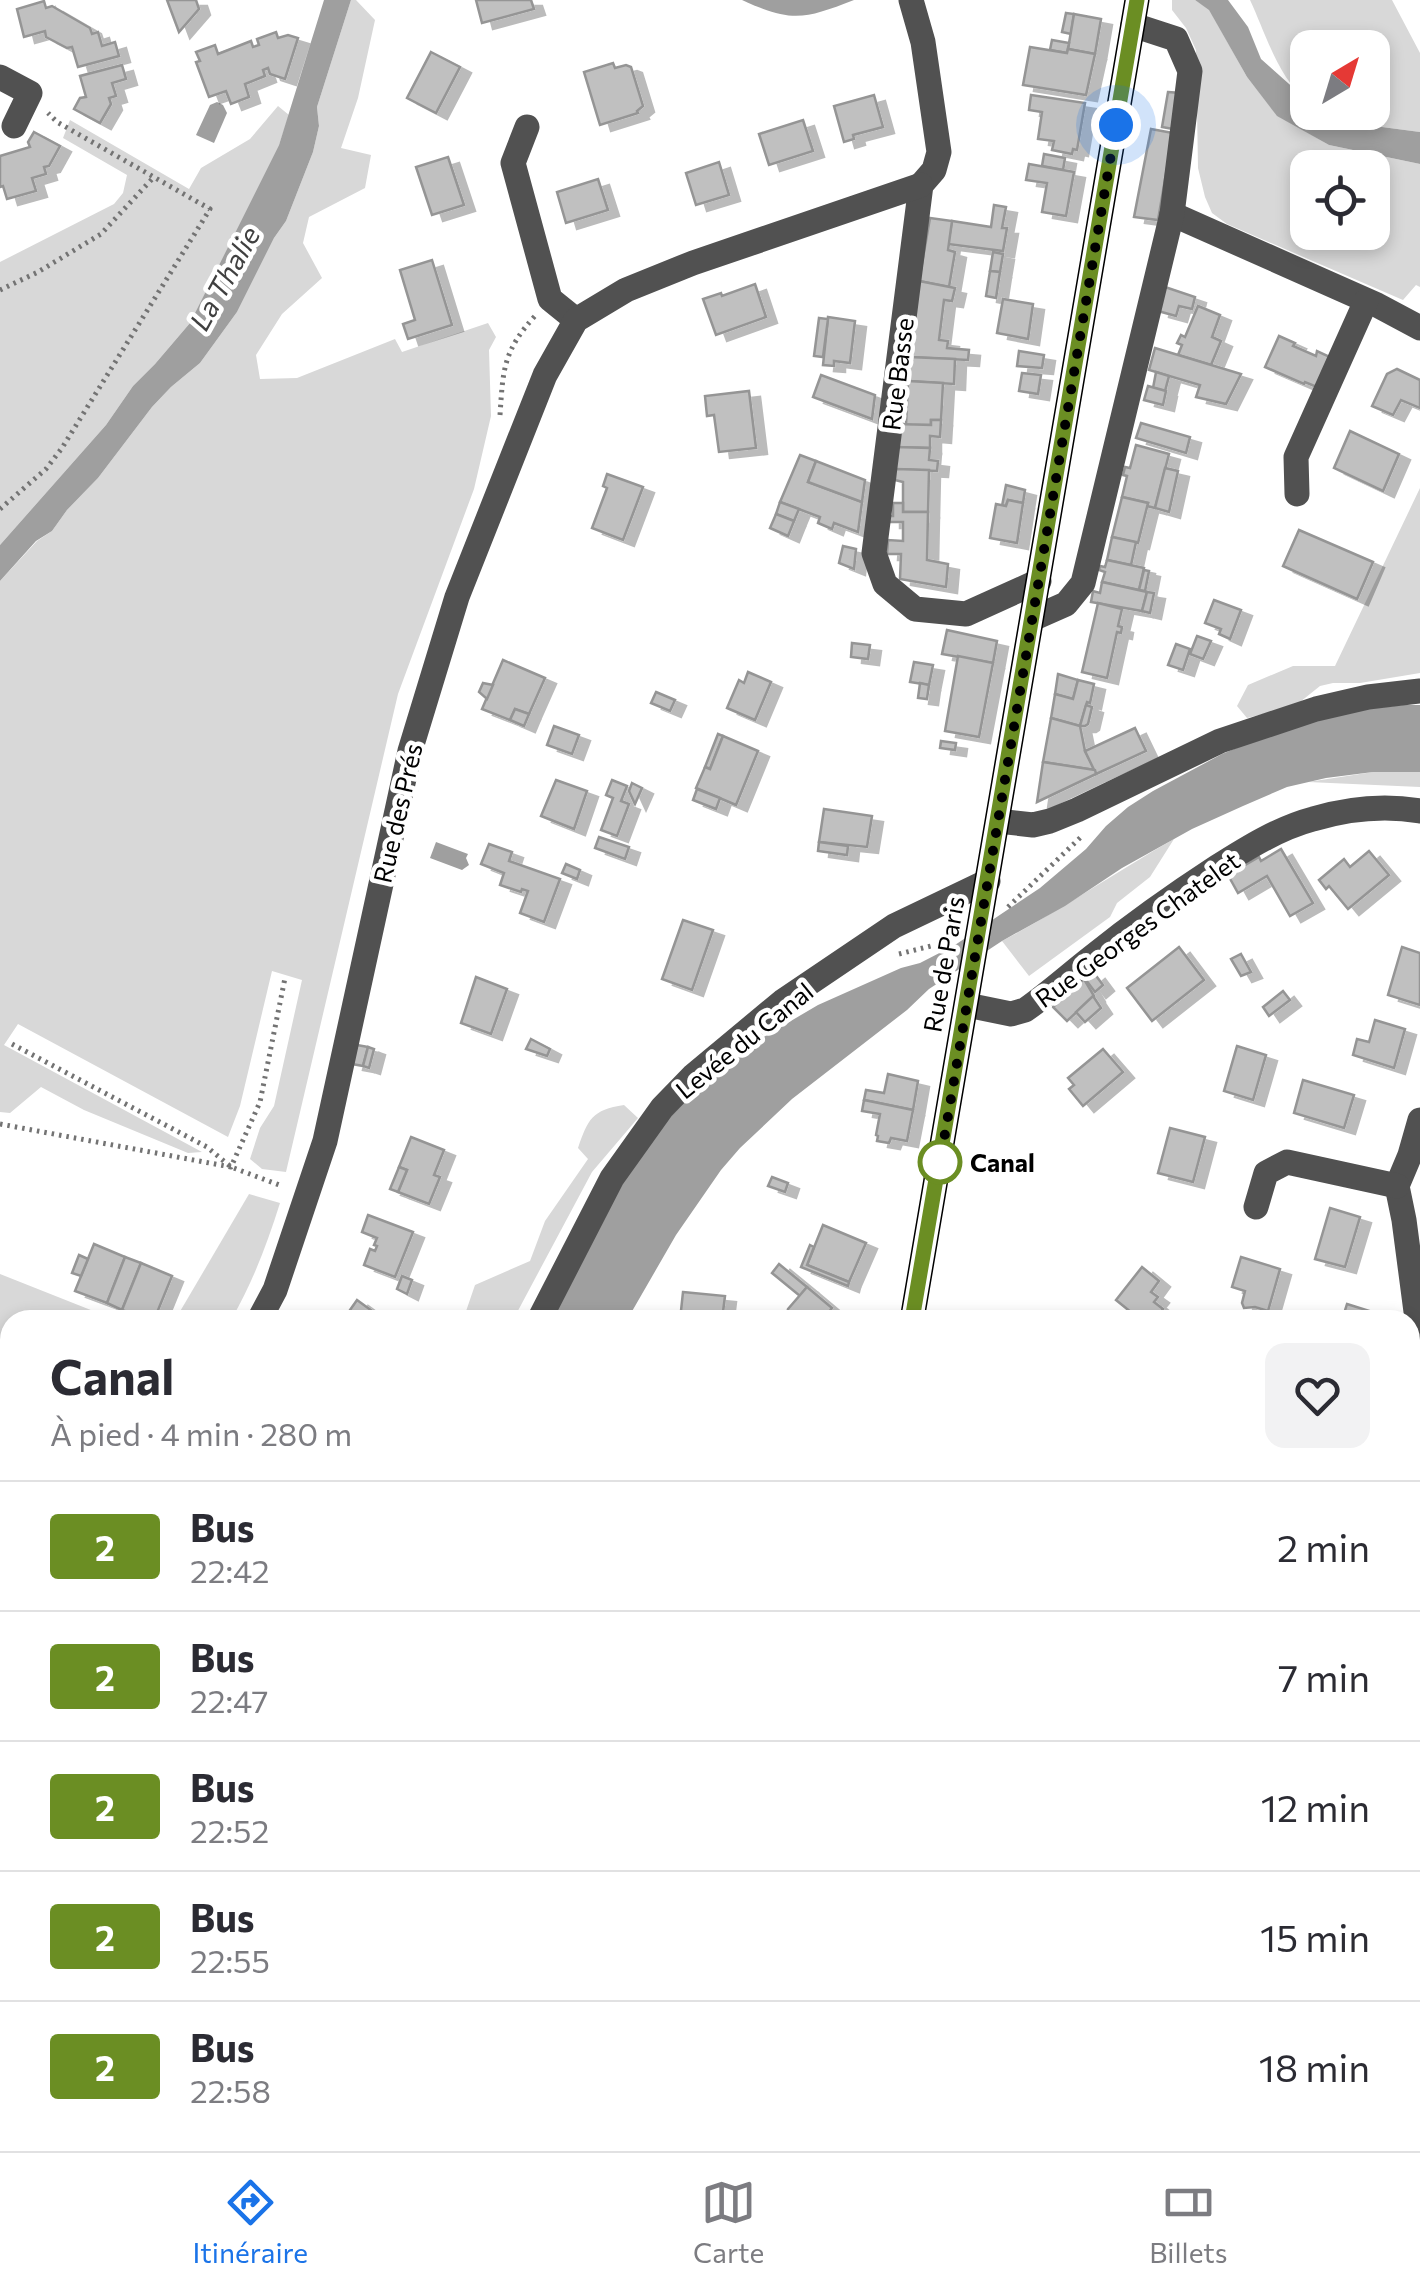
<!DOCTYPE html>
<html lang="fr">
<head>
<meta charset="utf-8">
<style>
  body { margin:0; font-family:Commissioner,sans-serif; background:#f2f2f3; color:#2b2b33; height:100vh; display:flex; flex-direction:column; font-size:38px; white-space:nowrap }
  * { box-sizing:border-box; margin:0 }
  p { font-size:32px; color:#7c7c81 }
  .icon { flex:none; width:55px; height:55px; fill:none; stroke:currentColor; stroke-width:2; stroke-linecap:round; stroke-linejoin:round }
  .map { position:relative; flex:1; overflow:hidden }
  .side { position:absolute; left:0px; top:1310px; width:1420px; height:842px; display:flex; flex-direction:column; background:#fff; border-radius:30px 30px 0 0; box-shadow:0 5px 15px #0003 }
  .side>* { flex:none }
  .badge { padding:0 20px; border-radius:8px; font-size:35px; line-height:65px }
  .needle { width:65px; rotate:38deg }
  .controls { position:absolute; left:1290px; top:30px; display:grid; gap:20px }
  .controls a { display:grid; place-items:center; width:100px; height:100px; border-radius:20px; background:#fff; box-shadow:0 5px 15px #0003; font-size:50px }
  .you { position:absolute; width:50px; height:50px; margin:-25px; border:8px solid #fff; border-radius:50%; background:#1a73e8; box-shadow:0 0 0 15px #1a73e833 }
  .map>.badge { position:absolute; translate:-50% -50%; box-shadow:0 0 0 5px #fff }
  .round { display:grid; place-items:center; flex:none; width:105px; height:105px; border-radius:20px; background:#f2f2f3 }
  .summary { display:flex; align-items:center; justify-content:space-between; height:170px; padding:0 50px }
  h1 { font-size:48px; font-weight:700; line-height:75px }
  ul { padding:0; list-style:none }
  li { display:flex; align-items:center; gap:30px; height:130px; padding:0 50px; border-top:2px solid #e1e1e2 }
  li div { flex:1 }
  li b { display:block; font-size:38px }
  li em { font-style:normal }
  li .badge { min-width:110px; font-weight:700; text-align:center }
  .menu { display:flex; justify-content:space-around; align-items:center; height:140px; border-top:2px solid #e1e1e2; background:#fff; font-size:28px; color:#7c7c81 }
  .menu a { display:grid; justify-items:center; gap:5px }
  .menu .active { color:#1a73e8 }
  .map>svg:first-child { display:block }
  .green { fill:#d8d8d8; fill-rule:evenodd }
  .water { fill:#9f9f9f }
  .building { fill:#c0c0c0; stroke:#959595; stroke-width:2.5; filter:url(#shadow) }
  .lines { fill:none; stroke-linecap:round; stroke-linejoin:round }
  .path { stroke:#737373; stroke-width:5; stroke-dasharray:2.5 5; stroke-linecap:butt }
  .minor { stroke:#515151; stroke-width:25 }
  .major { stroke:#000; stroke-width:25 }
  .line-casing { stroke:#fff; stroke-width:22 }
  .line { stroke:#6b8e23; stroke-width:15 }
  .walk { stroke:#000; stroke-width:10; stroke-dasharray:0 18 }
  .stop-dot { fill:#fff; stroke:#6b8e23; stroke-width:5 }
  .labels { text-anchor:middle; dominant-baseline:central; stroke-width:9; stroke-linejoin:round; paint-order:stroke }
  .street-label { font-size:25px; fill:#000; stroke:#fff }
  .stop-label { font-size:25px; font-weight:bold; fill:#000; stroke:#fff; text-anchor:start }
  .water-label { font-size:28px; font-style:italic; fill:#404040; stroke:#fff }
</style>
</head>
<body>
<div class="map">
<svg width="1420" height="2151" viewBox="0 0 1420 2151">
  <defs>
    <filter id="shadow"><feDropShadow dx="11" dy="6" stdDeviation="0" flood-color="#0004"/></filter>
  </defs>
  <rect width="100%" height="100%" fill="#fff"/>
  <g class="green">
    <path d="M351,0H356L375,20L358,98L341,148L371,155L365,188L309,217L303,243L322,278L282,314L256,355L260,379L297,378L395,339L402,352L488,323L496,337L489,350L491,416L474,489L398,694L286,1172L262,1169L250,1159L260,1128L274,1106L302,980L272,971L240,1106L228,1137L18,1024L4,1045L202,1152L188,1153L84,1110L41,1087L10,1113L0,1112V581L37,541L52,531L67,510L98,478L152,407L171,387L200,363L237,312L274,238L286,221L313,152L319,126L317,107Z"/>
    <path d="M1172,0H1195L1209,9L1247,77L1277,115L1329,145L1420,164V287L1416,285L1403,300L1227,224L1212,213L1205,197L1198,168L1196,50L1186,28L1172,10ZM1308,168H1372V232H1308Z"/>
    <path d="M1250,0H1392L1420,53V132L1382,127L1335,113L1372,112V48H1308L1307,100C1279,80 1265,32 1250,0Z"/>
    <path d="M278,106L289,115L279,145L190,323L155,364L133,386L106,425L0,545V262L114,204L123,193L127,175L63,138L70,120L189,189L201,168L250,139Z"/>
    <path d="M1420,488V673L1360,683H1333L1320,686L1295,706L1247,718L1237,706L1248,685L1293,666H1335Z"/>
    <path d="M1373,772H1420V787L1308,782Z"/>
    <path d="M1174,839L1150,877L1117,903L1110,917L1029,976L1002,941C1061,910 1116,872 1174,839Z"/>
    <path d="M624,1105L638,1118L592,1172L513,1320H463L475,1285L530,1261L545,1221L588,1159L578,1148C588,1119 592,1110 624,1105Z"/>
    <path d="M249,1194L280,1203C267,1244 253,1282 231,1320H175Z"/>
    <path d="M0,1274L116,1320H10V1645L0,1650Z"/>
    <path d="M0,1888L10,1900V2101L0,2102Z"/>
  </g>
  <g class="water">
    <path d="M324,0H351L317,107L319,126L313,152L286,221L274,238L237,312L200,363L171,387L152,407L98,478L67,510L52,531L36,541L0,581V545L106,425L133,386L155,364L190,323L279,145Z"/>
    <path d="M742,0H854C805,19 792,23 742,0Z"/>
    <path d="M1195,0H1228L1248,27L1261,59L1307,100L1308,112L1335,113L1382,127L1420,132V164L1329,145L1277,116L1247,77L1209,10Z"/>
    <path d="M217,102L223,105L227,113L214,143L196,135L210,105Z"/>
    <path d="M1403,705H1420V772H1373L1326,778L1287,787L1243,806L1192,829L1122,868L1065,906L1002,941L929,989L907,1010L792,1099L740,1148L721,1170L676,1235L627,1320H549L636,1154L700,1085L750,1045L818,1005L901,968L920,963L955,945L1040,888L1086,849L1106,826L1128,807L1153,791L1222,754L1268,735L1348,711Z"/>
    <path d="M436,842L468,854L466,858L469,865L462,870L430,858Z"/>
    <path d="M10,2129V2142L181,2143L169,2151H0V2130Z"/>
  </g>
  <g class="building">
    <path d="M167,0H196L199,9L179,32Z"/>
    <path d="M476,0H531L534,9L482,23Z"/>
    <path d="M44,1L46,8L52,6L90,28L92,34L98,32L102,46L115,42L119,56L78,67L72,47L67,48L46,37L45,31L24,37L17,9Z"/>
    <path d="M1066,13L1074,14L1071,34L1062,32Z"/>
    <path d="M1074,14L1101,19L1095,54L1068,49Z"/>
    <path d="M276,32L278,38L288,35L298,38L285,79L270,74L268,68L263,70L265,76L245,84L249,97L231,104L226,91L209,97L196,62L200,61L196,52L215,45L218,54L251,41L253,47L259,45L257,39Z"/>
    <path d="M1052,40L1069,43L1067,53L1050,50Z"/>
    <path d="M1030,47L1067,53L1068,49L1095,54L1086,95L1023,85Z"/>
    <path d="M431,52L460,67L436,113L407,98Z"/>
    <path d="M613,63L615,68L626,65L631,67L643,106L637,111L638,113L600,125L584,72Z"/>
    <path d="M122,65L126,79L112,83L116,96L109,98L111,104L100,123L74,109L80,98L86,97L80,76Z"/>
    <path d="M1168,92L1180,93L1173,129L1162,127Z"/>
    <path d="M874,95L883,127L853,135L854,139L844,142L834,106Z"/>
    <path d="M1031,95L1085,103L1077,150L1073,149L1072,154L1052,150L1054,141L1038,139L1042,112L1029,110Z"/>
    <path d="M803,120L813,151L769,165L759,134Z"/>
    <path d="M1151,129L1173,133L1158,220L1134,217Z"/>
    <path d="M34,132L60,146L49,166L44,167L46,174L32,178L36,191L7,199L3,186L0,187V156L30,147L28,142Z"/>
    <path d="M1044,154L1065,158L1063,170L1042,166Z"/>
    <path d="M448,157L464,205L432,215L416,167Z"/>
    <path d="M719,162L729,195L696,205L686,173Z"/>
    <path d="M1029,164L1074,172L1066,216L1042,212L1047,183L1026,180Z"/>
    <path d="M598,179L608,210L566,223L557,192Z"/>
    <path d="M994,205L1006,207L1002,228H1007L1003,251L948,244L952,221L991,227Z"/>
    <path d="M930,218L952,221L948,250L955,252L949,287L919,281Z"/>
    <path d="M993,252L1003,254L1000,272L990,271Z"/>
    <path d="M432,260L452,325L408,339L403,324L415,320L400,270Z"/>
    <path d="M990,271L1000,272L996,298L986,296Z"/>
    <path d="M919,281L955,288L952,301L944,300L939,340L948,341L947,348L969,350L968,360L909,357Z"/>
    <path d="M755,284L766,317L716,335L703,299L721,293L722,296Z"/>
    <path d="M1162,286L1195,297L1192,309L1179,306L1176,316L1158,311Z"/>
    <path d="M1003,299L1033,304L1028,339L997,333Z"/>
    <path d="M1198,306L1220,315L1212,337L1221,341L1211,365L1178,355L1182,345L1177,343L1181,335L1185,337Z"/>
    <path d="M828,317L855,321L850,363L834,361V366L823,365Z"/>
    <path d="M819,318L828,319L823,357L814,356Z"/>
    <path d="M1279,336L1295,343L1293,346L1316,356L1317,351L1330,357L1317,387L1305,382L1304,384L1265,367Z"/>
    <path d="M1155,348L1241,374L1226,404L1196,397L1200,385L1149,370Z"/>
    <path d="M1019,351L1044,355L1042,368L1017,366Z"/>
    <path d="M909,357L955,359L954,384L908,381Z"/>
    <path d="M1397,369L1420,380V408L1401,400L1393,415L1372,406L1387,374Z"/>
    <path d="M1156,372L1169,376L1165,391L1153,388Z"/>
    <path d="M1022,373L1041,375L1038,394L1019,391Z"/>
    <path d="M821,375L875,395L872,419L813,397Z"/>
    <path d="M908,381L943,383L941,420H931V425H906Z"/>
    <path d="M1148,386L1166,391L1163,405L1144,400Z"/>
    <path d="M749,391L756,448L719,452L714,415L707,416L705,396Z"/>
    <path d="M931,420H941L940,437L930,436V448L895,447L896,424L931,425Z"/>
    <path d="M1141,423L1190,437L1186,453L1136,438Z"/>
    <path d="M1350,431L1399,454L1383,491L1334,468Z"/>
    <path d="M1136,445L1169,454L1155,508L1147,506L1148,503L1122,497L1127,476L1123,475L1125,467L1130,468Z"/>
    <path d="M895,447L930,448L929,460L938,461L937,471L895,469Z"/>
    <path d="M800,455L816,461L808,482L862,502L858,532L834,523L832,529L818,523L820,517L780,502Z"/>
    <path d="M816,461L865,480L862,502L808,482Z"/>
    <path d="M1165,468L1178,471L1169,512L1155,508Z"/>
    <path d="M895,469L929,470L928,512H903V482L895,480Z"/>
    <path d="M607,474L643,487L623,540L592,528L607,488L603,486Z"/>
    <path d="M1006,485L1025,490L1023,503L1008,500L1006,506H1002Z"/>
    <path d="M1122,497L1148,503L1138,543L1112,537Z"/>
    <path d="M1008,500L1023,503L1017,543L990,538L996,504L1006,506Z"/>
    <path d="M780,502L799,509L794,521L776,514Z"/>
    <path d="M893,503H903V512H928L927,560L948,564L946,587L900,579L901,554H887L888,540L903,541V522H889V516H893Z"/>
    <path d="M776,514L794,521L788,536L770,528Z"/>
    <path d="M1299,530L1373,562L1357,599L1283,566Z"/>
    <path d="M1112,537L1136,542L1131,565L1107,560Z"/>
    <path d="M843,546L856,549L854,569L839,563Z"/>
    <path d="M1107,560L1144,568L1139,590L1102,582L1105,572L1099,570L1100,566L1105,567Z"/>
    <path d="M1144,570L1149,571L1145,591L1139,590Z"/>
    <path d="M1102,582L1147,592L1142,611L1091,602L1093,591L1100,593Z"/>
    <path d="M1147,592L1154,593L1150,613L1142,611Z"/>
    <path d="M1214,600L1241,610L1230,639L1219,634L1221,629L1205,623Z"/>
    <path d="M1098,603L1122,609L1118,626L1122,627L1121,633L1117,632L1107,678L1082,672Z"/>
    <path d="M947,630L997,641L993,663L942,654Z"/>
    <path d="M1197,636L1211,641L1203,659L1190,654Z"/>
    <path d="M852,643L870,645L868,659L851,657Z"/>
    <path d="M1176,644L1190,649L1183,670L1168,665Z"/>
    <path d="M958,656L993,663L979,737L945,731Z"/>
    <path d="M503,660L545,678L529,714L515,709L510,720L482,709Z"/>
    <path d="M914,662L933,665L929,685L910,682Z"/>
    <path d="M748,672L771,682L755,720L727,708L739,680L744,683Z"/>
    <path d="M1058,674L1078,680L1073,699L1055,694Z"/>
    <path d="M1078,680L1094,684L1090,703L1087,702L1080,726L1051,718L1055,694L1073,699Z"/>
    <path d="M483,683L493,685L487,699L479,692Z"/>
    <path d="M920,683L929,685L927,699L918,698Z"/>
    <path d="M656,692L675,700L670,711L651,703Z"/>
    <path d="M1086,705L1092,707L1088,724L1085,726H1080Z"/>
    <path d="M515,709L529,714L524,726L510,720Z"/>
    <path d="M1051,718L1080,726L1085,751L1095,770L1043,762Z"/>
    <path d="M554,726L579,735L572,754L547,745Z"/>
    <path d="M1135,728L1146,751L1096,774L1085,751Z"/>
    <path d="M718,734L723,736L710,769L705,767Z"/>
    <path d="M723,736L758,751L736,805L696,788L705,767L710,769Z"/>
    <path d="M941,741L956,743L955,750L940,748Z"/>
    <path d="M1043,762L1095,770L1096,774L1037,802Z"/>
    <path d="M556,780L587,791L574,829L541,816Z"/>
    <path d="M612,780L627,786L621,801L629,804L617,836L601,830L613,798L606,795Z"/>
    <path d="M632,783L642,788L635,804L629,791Z"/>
    <path d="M697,789L720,798L716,809L693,800Z"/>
    <path d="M824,809L872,816L867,847L819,842Z"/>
    <path d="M599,837L629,847L625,859L595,848Z"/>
    <path d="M819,842L848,846L847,855L818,851Z"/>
    <path d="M489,844L512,852L509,861L560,879L544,922L520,913L528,891L522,889L521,892L500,885L504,873L481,864Z"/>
    <path d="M1281,849L1313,903L1290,916L1267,876L1238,893L1228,875L1259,857L1261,861Z"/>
    <path d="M1369,851L1389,875L1348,909L1329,886L1326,889L1319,880L1344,859L1350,867Z"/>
    <path d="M566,864L580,870L577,879L562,873Z"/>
    <path d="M683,920L713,930L692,990L662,979Z"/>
    <path d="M1179,947L1204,980L1152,1021L1127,988Z"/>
    <path d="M1402,947L1420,953V1005L1388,995Z"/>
    <path d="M1241,954L1251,972L1241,976L1231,959Z"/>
    <path d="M1094,973L1103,985L1095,992L1086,980Z"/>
    <path d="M476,977L507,989L491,1034L461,1023Z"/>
    <path d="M1084,979L1094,996L1067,1021L1053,1007Z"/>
    <path d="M1283,991L1290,1000L1269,1016L1263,1007Z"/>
    <path d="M1093,996L1101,1008L1085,1022L1076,1012Z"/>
    <path d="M1375,1020L1405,1029L1394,1068L1353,1055L1357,1039L1369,1042Z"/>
    <path d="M531,1039L550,1049L547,1056L526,1049Z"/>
    <path d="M357,1045L368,1047L363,1066L352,1064Z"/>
    <path d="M1237,1046L1266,1055L1253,1100L1224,1091Z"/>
    <path d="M368,1047L374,1049L369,1068L363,1066Z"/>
    <path d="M1103,1049L1123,1072L1083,1106L1069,1089L1074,1085L1068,1078Z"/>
    <path d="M888,1074L918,1081L913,1110L864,1100L866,1090L884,1093Z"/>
    <path d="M1303,1080L1354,1095L1344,1128L1294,1113Z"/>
    <path d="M864,1100L913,1110L907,1141L891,1138L889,1143L877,1141L878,1136L876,1135L880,1114L862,1111Z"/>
    <path d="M1170,1128L1205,1137L1193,1182L1158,1173Z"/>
    <path d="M411,1137L444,1150L434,1175L440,1177L429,1204L398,1192L407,1170L399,1167Z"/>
    <path d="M399,1167L407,1170L398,1192L390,1189Z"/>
    <path d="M772,1177L788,1183L785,1192L768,1186Z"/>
    <path d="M1330,1208L1360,1217L1345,1267L1315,1259Z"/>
    <path d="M368,1215L413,1232L395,1277L364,1265L370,1249L375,1251L377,1246L374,1245L377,1238L362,1232Z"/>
    <path d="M823,1225L866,1243L849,1282L807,1265Z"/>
    <path d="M94,1244L125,1257L107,1303L75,1291Z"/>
    <path d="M810,1245L814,1247L807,1265L849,1282L848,1286L801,1267Z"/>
    <path d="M79,1255L88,1259L81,1276L72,1273Z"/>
    <path d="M125,1257L141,1263L122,1310L107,1303Z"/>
    <path d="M1241,1257L1280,1269L1268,1311L1255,1307L1244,1308L1242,1303L1245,1291L1232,1287Z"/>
    <path d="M141,1263L172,1276L154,1320H147L122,1310Z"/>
    <path d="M779,1264L807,1287L800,1296L772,1273Z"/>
    <path d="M1142,1267L1159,1281L1151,1292L1158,1297L1154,1302L1163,1309L1155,1320H1126L1132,1313L1116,1300Z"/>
    <path d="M402,1276L412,1280L407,1294L397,1289Z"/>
    <path d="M807,1287L832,1308L823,1320H786L788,1309Z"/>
    <path d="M683,1292L725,1296L722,1320H680Z"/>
    <path d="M357,1300L379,1316L376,1320H343Z"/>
    <path d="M1347,1304L1376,1313L1374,1320H1342Z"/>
    <path d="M1418,1801H1420V1847L1410,1845L1415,1826L1411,1825Z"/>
    <path d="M1410,1905L1420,1908V1928L1412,1955H1410Z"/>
    <path d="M563,2142H584L591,2146L589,2151H559Z"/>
    <path d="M1094,2142H1120L1127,2151H1084Z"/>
  </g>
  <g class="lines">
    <g class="path">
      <path d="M0,290L38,272L101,234L153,178"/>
      <path d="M500,415C503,370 503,351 535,316"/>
      <path d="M0,509L46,469L62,448L210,209L57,122L48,113"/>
      <path d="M1008,907L1083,835"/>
      <path d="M899,954L951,941"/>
      <path d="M12,1044L207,1147L231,1167L282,1186"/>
      <path d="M0,1124L231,1167L260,1102L285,978"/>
    </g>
    <g class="minor">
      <path d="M911,0L923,42L939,152L934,170L921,185L874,553L885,584L915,609L966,614L1039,581"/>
      <path d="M0,77L30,93L14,126"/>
      <path d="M527,127L513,163L550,299L576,320"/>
      <path d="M1172,214L1377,305L1420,328"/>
      <path d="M1297,494L1296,457L1366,301"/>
      <path d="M1032,619L1066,604L1083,583L1172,214L1190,71L1176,39L1133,25"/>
      <path d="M998,821L1033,825L1050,821L1077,810L1220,741L1316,709L1368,697L1420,691"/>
      <path d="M967,1005L1011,1014L1025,1010C1048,994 1069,975 1092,957C1132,925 1174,895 1217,867C1247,848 1279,828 1313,819C1347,809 1385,805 1420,811"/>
      <path d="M1420,1120L1410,1155L1397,1186L1404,1220L1420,1342"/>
      <path d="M1256,1207L1266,1173L1287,1162L1397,1186"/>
      <path d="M259,1320L275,1290L325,1141L410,751L457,597L545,375L576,320L626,290L693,263L921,185"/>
      <path d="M539,1320L612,1178L662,1108L694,1075L783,1001L894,926L988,881"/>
      <path d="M1410,1651L1420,1603"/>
      <path d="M0,1687L10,1682"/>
      <path d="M1410,1747L1420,1751"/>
      <path d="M0,2120L10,2119"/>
      <path d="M862,2142L874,2151"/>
      <path d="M1207,2151L1214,2142"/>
    </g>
    <g class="major">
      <path d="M912,1320L1137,0"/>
      <path d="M673,2151L677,2142"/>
    </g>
  </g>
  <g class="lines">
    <defs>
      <path id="line" d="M912,1320L1137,0"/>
    </defs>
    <use href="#line" class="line-casing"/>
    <use href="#line" class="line"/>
    <path class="walk" d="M940,1162L938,1175L1116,125"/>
  </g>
  <circle class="stop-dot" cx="940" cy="1162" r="20"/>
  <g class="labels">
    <g class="street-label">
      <text transform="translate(897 374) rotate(-83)">Rue Basse</text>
      <text transform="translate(397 813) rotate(-77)">Rue des Prés</text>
      <text transform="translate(1137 929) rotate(-36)">Rue Georges Chatelet</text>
      <text transform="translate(943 964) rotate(-80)">Rue de Paris</text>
      <text transform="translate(744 1040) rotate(-39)">Levée du Canal</text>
    </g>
    <g class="stop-label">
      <text x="970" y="1162">Canal</text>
    </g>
    <g class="water-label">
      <text transform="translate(224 278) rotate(-61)">La Thalie</text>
    </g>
  </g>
</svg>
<div class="controls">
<a><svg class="needle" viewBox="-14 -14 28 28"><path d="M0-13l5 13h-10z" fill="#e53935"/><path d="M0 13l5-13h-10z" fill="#7c7c81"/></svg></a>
<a><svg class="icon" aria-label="locate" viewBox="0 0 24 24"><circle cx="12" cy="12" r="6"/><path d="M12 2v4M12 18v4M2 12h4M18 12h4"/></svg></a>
</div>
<div class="you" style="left:1116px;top:125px"></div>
<section class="side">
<div class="summary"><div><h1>Canal</h1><p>À pied · 4 min · 280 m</p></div><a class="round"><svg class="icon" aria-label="heart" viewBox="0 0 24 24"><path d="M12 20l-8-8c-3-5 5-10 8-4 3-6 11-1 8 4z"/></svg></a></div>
<ul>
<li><span class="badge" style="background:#6b8e23;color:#fff">2</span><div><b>Bus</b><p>22:42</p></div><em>2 min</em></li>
<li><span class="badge" style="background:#6b8e23;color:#fff">2</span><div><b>Bus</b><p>22:47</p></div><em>7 min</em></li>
<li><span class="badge" style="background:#6b8e23;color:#fff">2</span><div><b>Bus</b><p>22:52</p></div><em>12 min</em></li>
<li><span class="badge" style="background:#6b8e23;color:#fff">2</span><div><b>Bus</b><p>22:55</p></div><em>15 min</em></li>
<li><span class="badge" style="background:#6b8e23;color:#fff">2</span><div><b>Bus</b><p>22:58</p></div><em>18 min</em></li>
</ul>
</section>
</div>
<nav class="menu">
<a class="active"><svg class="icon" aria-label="directions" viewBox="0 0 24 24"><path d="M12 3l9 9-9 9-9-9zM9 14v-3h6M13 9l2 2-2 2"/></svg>Itinéraire</a>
<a><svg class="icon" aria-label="map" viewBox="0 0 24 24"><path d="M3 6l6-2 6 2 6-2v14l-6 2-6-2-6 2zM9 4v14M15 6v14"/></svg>Carte</a>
<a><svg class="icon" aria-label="tickets" viewBox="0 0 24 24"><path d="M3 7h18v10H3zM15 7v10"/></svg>Billets</a>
</nav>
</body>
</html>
